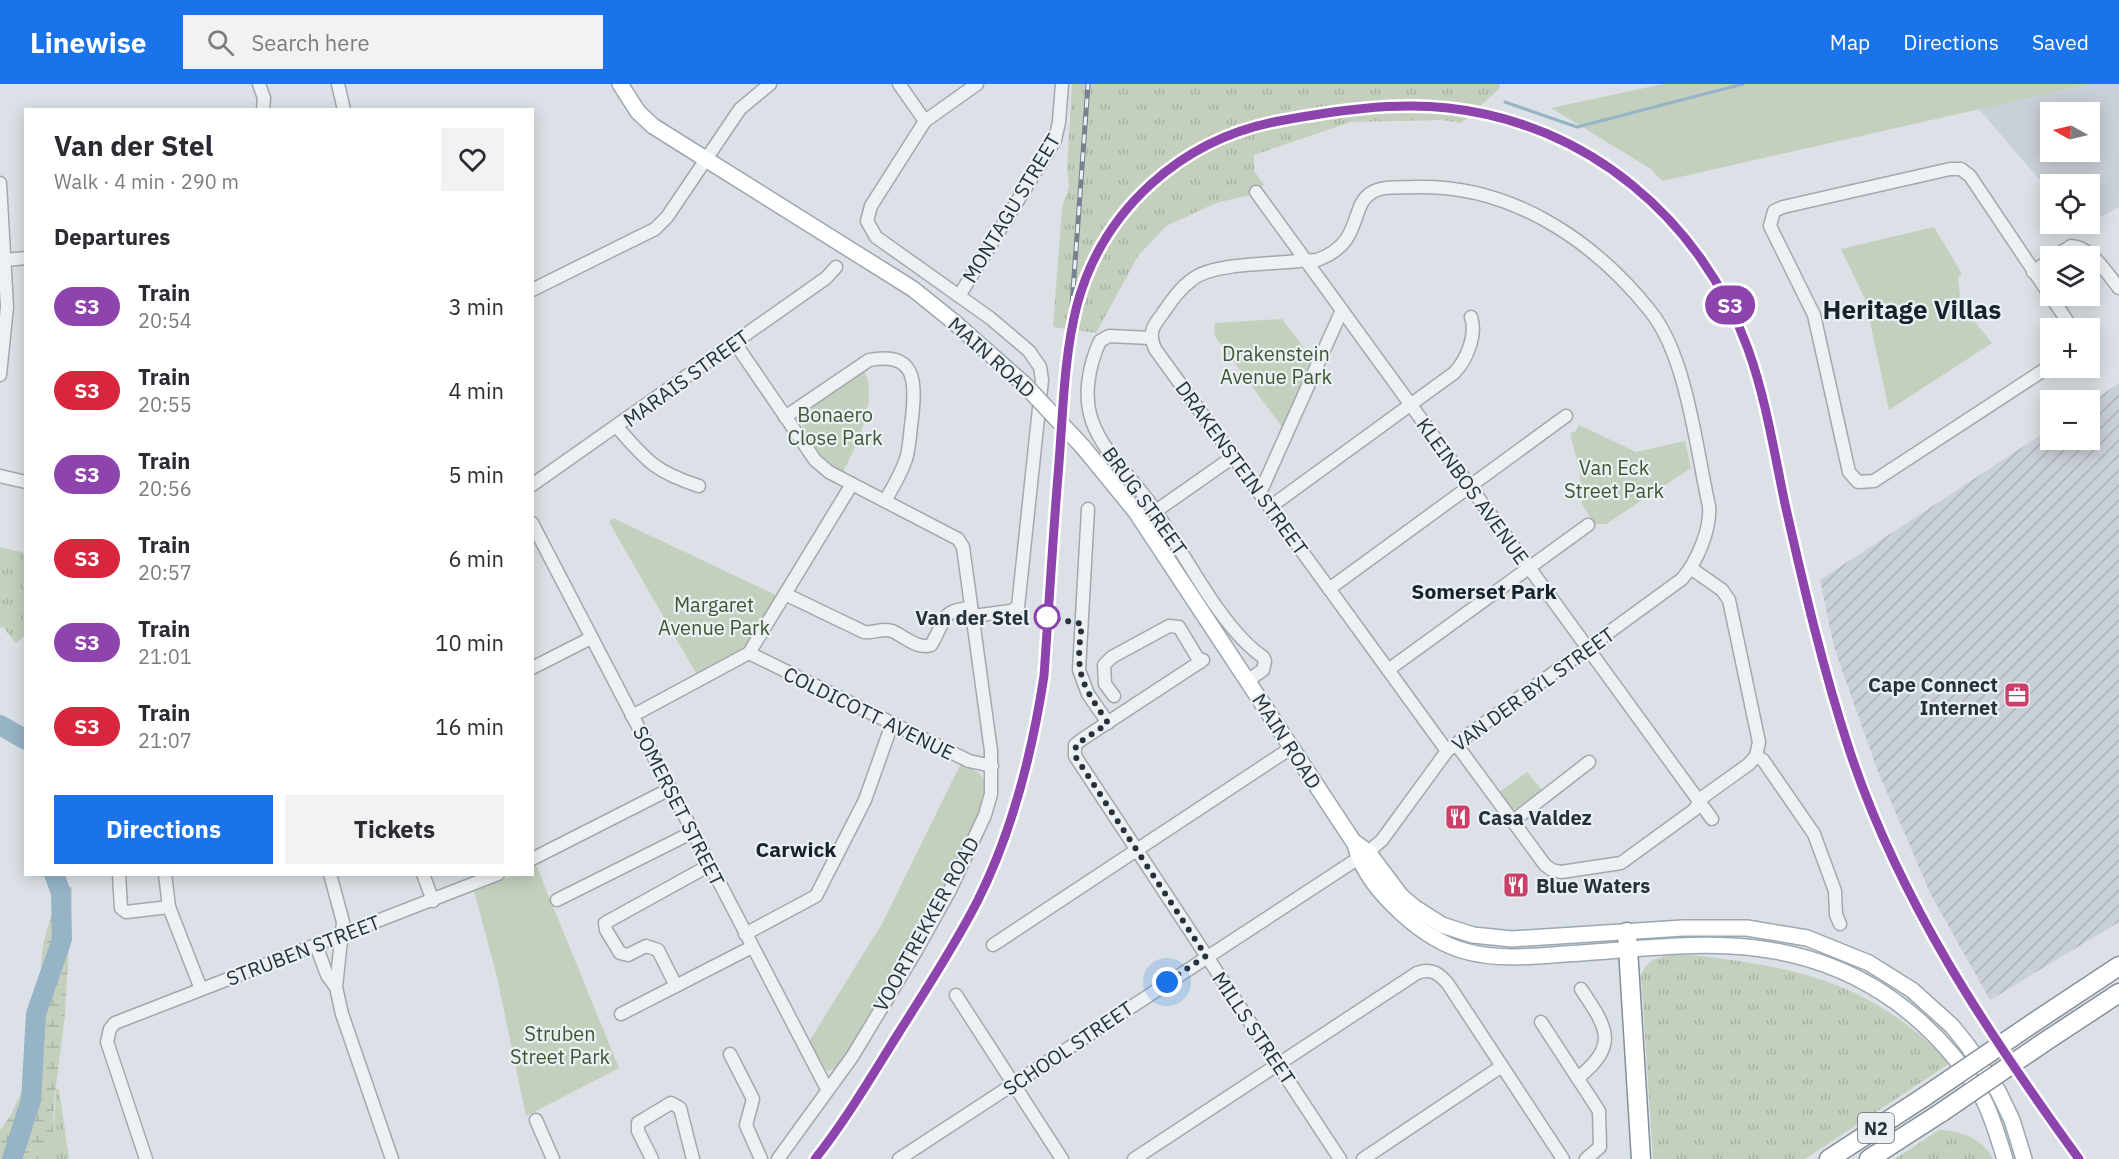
<!DOCTYPE html>
<html lang="en">
<head>
<meta charset="utf-8">
<style>
  body { margin:0; font-family:"IBM Plex Sans",sans-serif; background:#f2f2f3; color:#2b2b33; height:100vh; display:flex; flex-direction:column; font-size:22px; white-space:nowrap }
  * { box-sizing:border-box; margin:0 }
  p { font-size:20px; color:#7c7c81 }
  .icon { flex:none; width:33px; height:33px; fill:none; stroke:currentColor; stroke-width:2; stroke-linecap:round; stroke-linejoin:round }
  .map { position:relative; flex:1; overflow:hidden }
  .side { position:absolute; left:24px; top:24px; width:510px; height:768px; display:flex; flex-direction:column; background:#fff; border-radius:0px; box-shadow:0 3px 15px #0003 }
  .side>* { flex:none }
  .badge { padding:0 12px; border-radius:20px; font-size:21px; line-height:39px }
  .needle { width:39px; rotate:278deg }
  .tools { position:absolute; left:2040px; top:18px; display:grid; gap:12px }
  .tools a { display:grid; place-items:center; width:60px; height:60px; border-radius:0px; background:#fff; box-shadow:0 3px 15px #0003; font-size:30px }
  .you { position:absolute; width:30px; height:30px; margin:-15px; border:4px solid #fff; border-radius:50%; background:#1a73e8; box-shadow:0 0 0 9px #1a73e833 }
  .map>.badge { position:absolute; translate:-50% -50%; box-shadow:0 0 0 3px #fff }
  h2 { padding:0 30px; font-size:22px; line-height:54px }
  .round { display:grid; place-items:center; flex:none; width:63px; height:63px; border-radius:0px; background:#f2f2f3 }
  .headline { display:flex; align-items:center; justify-content:space-between; height:102px; padding:0 30px }
  h1 { font-size:28px; font-weight:700; line-height:45px }
  .button { display:flex; gap:12px; margin-top:auto; padding:12px 30px }
  .button a { flex:1; height:69px; border-radius:0px; background:#1a73e8; color:#fff; font-size:24px; font-weight:700; line-height:69px; text-align:center }
  .button a+a { background:#f2f2f3; color:#2b2b33 }
  ul { padding:0; list-style:none }
  li { display:flex; align-items:center; gap:18px; height:84px; padding:0 30px }
  li div { flex:1 }
  li b { display:block; font-size:22px }
  li em { font-style:normal }
  li .badge { min-width:66px; font-weight:700; text-align:center }
  header { display:flex; align-items:center; gap:36px; box-sizing:border-box; height:84px; padding:0 30px; background:#1a73e8; color:#fff }
  header strong { font-size:28px }
  nav { display:flex; gap:33px; margin-inline-start:auto; font-size:21px }
  .search { width:420px; height:54px; background:#f2f2f3; display:flex; align-items:center; gap:15px; box-sizing:border-box; padding:0 21px; border-radius:0px; color:#7c7c81; font-size:22px }
  .map>svg:first-child { display:block }
  .built { fill:#cad0d7; fill-rule:evenodd }
  .industrial { fill:url(#industrial-furrows) }
  .grass { fill:url(#grass-tufts) }
  .wetland { fill:url(#wetland-marsh) }
  .park { fill:#c4cfbd }
  .lines { fill:none; stroke-linecap:round; stroke-linejoin:round }
  .stream { stroke:#96b4c6; stroke-width:3 }
  .river { stroke:#96b4c6; stroke-width:20 }
  .minor-casing { stroke:#a1a9af; stroke-width:15 }
  .major-casing { stroke:#9ba7b1; stroke-width:18 }
  .highway-casing { stroke:#83909c; stroke-width:21 }
  .minor { stroke:#eef1f4; stroke-width:12 }
  .major { stroke:#fff; stroke-width:15 }
  .highway { stroke:#fff; stroke-width:18 }
  .rail-casing { stroke:#75828f; stroke-width:5 }
  .rail { stroke:#ebf0f4; stroke-width:3; stroke-dasharray:9; stroke-linecap:butt }
  .major-bridge-casing { stroke:#9ba7b1; stroke-width:18; stroke-linecap:butt }
  .highway-bridge-casing { stroke:#83909c; stroke-width:21; stroke-linecap:butt }
  .major-bridge { stroke:#fff; stroke-width:15 }
  .highway-bridge { stroke:#fff; stroke-width:18 }
  .line-casing { stroke:#fff; stroke-width:14 }
  .line { stroke:#8e44ad; stroke-width:9 }
  .walk { stroke:#26313b; stroke-width:6; stroke-dasharray:0 10.8 }
  .stop-dot { fill:#fff; stroke:#8e44ad; stroke-width:3 }
  .labels { text-anchor:middle; dominant-baseline:central; stroke-width:4.5; stroke-linejoin:round; paint-order:stroke }
  .shield { fill:#ebf0f4; stroke:#616a72; stroke-width:1.5 }
  .shield-label { font-size:18px; font-weight:bold; fill:#26313b }
  .street-label { font-size:20px; fill:#26313b; stroke:#ebf0f4 }
  .park-label { font-size:20px; fill:#3f5733; stroke:#ebf0f4 }
  .stop-label { font-size:20px; font-weight:bold; fill:#26313b; stroke:#ebf0f4; text-anchor:end }
  .poi-label { font-size:20px; font-weight:bold; fill:#26313b; stroke:#ebf0f4; text-anchor:start }
  .neighbourhood-label { font-size:21px; font-weight:bold; fill:#18222c; stroke:#ebf0f4 }
  .district-label { font-size:26px; font-weight:bold; fill:#18222c; stroke:#ebf0f4 }
</style>
</head>
<body>
<header>
<strong>Linewise</strong>
<div class="search"><svg class="icon" aria-label="search" viewBox="0 0 24 24"><circle cx="10" cy="10" r="6"/><path d="M15 15l6 6"/></svg>Search here</div>
<nav><a>Map</a><a>Directions</a><a>Saved</a></nav>
</header>
<div class="map">
<svg width="2119" height="1075" viewBox="0 0 2119 1075">
  <defs>
    <pattern id="industrial-furrows" width="10" height="10" patternUnits="userSpaceOnUse" patternTransform="scale(1.5)"><rect width="10" height="10" fill="#cad0d7"/><path d="M-1 1l2-2M0 10L10 0M9 11l2-2" fill="none" stroke="#adb3b9"/></pattern>
    <pattern id="grass-tufts" width="24" height="20" patternUnits="userSpaceOnUse" patternTransform="scale(1.5)"><rect width="24" height="20" fill="#c4cfbd"/><path d="M3 7l-1-3M5 7V3M7 7l1-3M15 17l-1-3M17 17v-4M19 17l1-3" fill="none" stroke="#a8b2a3"/></pattern>
    <pattern id="wetland-marsh" width="20" height="14" patternUnits="userSpaceOnUse" patternTransform="scale(1.5)"><rect width="20" height="14" fill="#c4cfbd"/><path d="M1 5h8M5 5V1M11 12h8M15 12V8" fill="none" stroke="#a8b2a3"/></pattern>
  </defs>
  <rect width="100%" height="100%" fill="#dbe1e6"/>
  <path class="built" d="M2090,0H2119V123L2100,133L2084,147L2077,140H2090V100H2050V108L1979,25ZM2050,28H2090V68H2050Z"/>
  <path class="industrial" d="M2119,299V838L1990,916L1930,809L1877,685L1834,563L1820,496L2050,345V356H2090V319Z"/>
  <g class="grass">
    <path d="M1072,0H1499L1500,4L1461,39L1442,36L1351,38L1254,71V87L1264,101L1249,111L1216,119L1166,142L1138,172L1096,249L1053,243L1062,124L1069,103L1067,85Z"/>
    <path d="M0,463L25,469V552L16,559L3,543L0,544Z"/>
    <path d="M1690,871C1800,883 1870,898 1950,979L1805,1075H1653L1641,891C1650,869 1670,871 1690,871Z"/>
    <path d="M56,1005H59L69,1075H41L53,1060Z"/>
    <path d="M1939,1046C1959,1046 1984,1055 1993,1075H1895Z"/>
  </g>
  <path class="wetland" d="M51,801L72,803L65,931L54,1018L53,1060L41,1075H0V1046L11,1031L22,1006L33,932L39,908L43,860L54,822Z"/>
  <g class="park">
    <path d="M1663,0H2090L1662,97L1651,85L1551,24Z"/>
    <path d="M1934,143L1962,190L1958,194L1961,221L1992,259L1889,326L1865,215L1841,165Z"/>
    <path d="M1282,235L1314,277L1282,343L1214,251L1215,239Z"/>
    <path d="M863,285C881,313 855,364 842,390L819,370L799,336L802,329Z"/>
    <path d="M1579,341L1636,368L1685,357L1691,384L1606,440H1594L1582,420L1580,389L1570,349L1576,347Z"/>
    <path d="M613,434L778,512L745,564L697,591L609,438Z"/>
    <path d="M961,679C971,685 985,689 986,703C987,724 973,746 965,764C928,840 882,911 838,984L827,987L809,958L883,838Z"/>
    <path d="M1527,688L1543,707L1519,725H1511L1498,709Z"/>
    <path d="M536,781L619,984L526,1032L497,893L474,807L514,791L532,790L533,782Z"/>
  </g>
  <g class="lines">
    <path class="stream" d="M1505,18L1577,43L1743,0"/>
    <g class="river">
      <path d="M0,641L26,656"/>
      <path d="M12,1075L31,1016L36,930L62,855L61,809L54,790"/>
    </g>
    <defs>
      <g id="minor">
        <path d="M259,0L264,14L263,26"/>
        <path d="M338,0L344,26"/>
        <path d="M899,0L925,37"/>
        <path d="M0,99L7,223L0,291"/>
        <path d="M1256,108L1712,735"/>
        <path d="M2055,172L2071,162C2092,163 2107,190 2119,204"/>
        <path d="M5,176L26,174"/>
        <path d="M2033,188L2050,176"/>
        <path d="M532,206L655,145L667,133L740,25L770,0"/>
        <path d="M959,212L1055,56L1059,38L1062,0"/>
        <path d="M1150,254L1109,252L1100,257C1089,281 1083,311 1092,337C1103,368 1131,393 1150,419C1182,464 1220,544 1263,573L1265,577L1263,586L1247,597"/>
        <path d="M735,259L815,376L829,388L958,455L963,463L991,667V710L985,731L950,806L916,867L852,973L778,1075"/>
        <path d="M2050,282L1874,397L1858,398L1849,388L1814,231L1770,142L1774,127L1783,123L1950,85H1961L1970,92L2072,244"/>
        <path d="M785,333L869,276C916,267 916,297 912,334C910,347 910,362 906,375C901,390 893,403 885,417"/>
        <path d="M617,343C647,377 655,388 699,402"/>
        <path d="M0,392L26,398"/>
        <path d="M532,401L826,194L836,183"/>
        <path d="M1260,409L1342,226"/>
        <path d="M1270,423L1454,289C1467,276 1477,250 1471,233"/>
        <path d="M1088,425L1079,586L1088,610L1108,639"/>
        <path d="M1156,427L1233,373"/>
        <path d="M532,439L827,1005"/>
        <path d="M1329,505L1566,332"/>
        <path d="M785,510L864,548C874,550 882,543 892,547C904,552 918,566 931,561C946,537 939,526 971,524"/>
        <path d="M973,532L1011,527L1018,523L1042,296L1040,283L1029,267L990,234L876,153L867,137L871,122L925,37L977,0"/>
        <path d="M749,569L969,677L992,682"/>
        <path d="M1203,576L1081,656L1075,661V672L1340,1075"/>
        <path d="M532,584L591,554"/>
        <path d="M1388,586L1588,441"/>
        <path d="M1114,612L1105,600L1104,581L1112,573L1169,542L1179,543L1200,578"/>
        <path d="M632,632L749,569L852,400"/>
        <path d="M1456,660L1545,781L1552,786L1561,788L1621,779L1694,726L1703,713L1749,680L1756,672L1759,658L1729,516L1722,506L1692,485"/>
        <path d="M1756,672L1763,676L1814,750L1835,807L1836,831L1840,840"/>
        <path d="M1513,737L1589,678"/>
        <path d="M532,775L670,705"/>
        <path d="M119,790L121,824L126,828L169,823"/>
        <path d="M165,790L169,823L201,905"/>
        <path d="M330,790L343,838L336,903L342,930L392,1075"/>
        <path d="M423,790L433,817"/>
        <path d="M557,816L693,748"/>
        <path d="M745,850L816,812L865,716L892,640"/>
        <path d="M316,861L327,891L335,902"/>
        <path d="M993,861L1291,664"/>
        <path d="M676,902L658,866L646,862L628,871L620,869L606,846L605,839L710,781"/>
        <path d="M956,911L1062,1075"/>
        <path d="M621,930L752,863"/>
        <path d="M1541,938L1599,1027L1600,1063L1586,1075"/>
        <path d="M730,970L753,1015L746,1041L761,1075"/>
        <path d="M1579,993C1619,960 1607,944 1581,905"/>
        <path d="M536,1036L553,1075"/>
        <path d="M146,1075L107,958L110,945L115,939L498,790"/>
        <path d="M652,1075L638,1047V1039L671,1019L680,1024L693,1075"/>
        <path d="M899,1075L1368,768L1382,756L1447,667L1456,660L1682,495C1697,478 1711,445 1709,422C1696,364 1687,274 1651,228C1594,156 1510,100 1416,103C1402,104 1383,101 1371,109C1349,123 1364,159 1317,176C1311,177 1304,176 1299,177C1273,180 1213,179 1193,195C1180,204 1172,216 1163,229C1153,242 1148,248 1155,265L1447,667"/>
        <path d="M1134,1075L1417,889C1431,884 1439,889 1448,900L1563,1075"/>
        <path d="M1363,1075L1502,982"/>
      </g>
      <g id="major">
        <path d="M620,0L638,28L653,42L913,205L954,238L1024,300"/>
        <path d="M1083,363L1136,428L1353,757L1368,768L1401,812L1414,823L1442,841L1473,851L1512,855L1683,844H1747L1807,854L1869,879L1912,906L1952,942L1968,962L1998,1007L2012,1036L2024,1075"/>
        <path d="M1355,760C1360,783 1377,805 1393,821C1411,839 1436,858 1461,866C1494,876 1529,873 1564,870C1617,867 1679,859 1731,862C1791,865 1848,883 1896,918C1930,943 1959,975 1981,1011C1992,1030 1998,1054 2005,1075"/>
      </g>
      <g id="highway">
        <path d="M1627,848L1641,1075"/>
        <path d="M2033,939L2119,882"/>
        <path d="M2043,959L2119,909"/>
        <path d="M1829,1075L1924,1013"/>
        <path d="M1869,1075L1942,1028"/>
      </g>
    </defs>
    <use href="#minor" class="minor-casing"/>
    <use href="#major" class="major-casing"/>
    <use href="#highway" class="highway-casing"/>
    <use href="#minor" class="minor"/>
    <use href="#major" class="major"/>
    <use href="#highway" class="highway"/>
    <defs>
      <g id="rail">
        <path d="M1072,221L1088,0"/>
        <path d="M1066,287C1070,263 1072,238 1079,215C1101,141 1154,81 1227,52C1297,23 1423,14 1497,33C1614,63 1707,151 1748,264C1767,319 1776,377 1788,433C1806,513 1824,593 1851,671C1902,820 1987,949 2079,1075"/>
        <path d="M815,1075C845,1036 871,993 898,950C926,907 954,863 977,818C1013,747 1032,670 1044,592L1067,278"/>
      </g>
    </defs>
    <use href="#rail" class="rail-casing"/>
    <use href="#rail" class="rail"/>
    <defs>
      <path id="major-bridge" d="M1024,300L1083,363"/>
      <g id="highway-bridge">
        <path d="M1924,1013L2033,939"/>
        <path d="M1942,1028L2043,959"/>
      </g>
    </defs>
    <use href="#major-bridge" class="major-bridge-casing"/>
    <use href="#highway-bridge" class="highway-bridge-casing"/>
    <use href="#major-bridge" class="major-bridge"/>
    <use href="#highway-bridge" class="highway-bridge"/>
  </g>
  <g class="lines">
    <defs>
      <path id="line" d="M815,1075C846,1036 871,993 898,950C925,907 954,863 977,818C1013,747 1032,670 1044,592C1049,521 1053,450 1059,379C1063,327 1064,272 1077,221C1103,125 1182,55 1279,37C1333,27 1393,18 1448,24C1587,39 1701,135 1748,265C1766,315 1774,368 1785,420C1804,504 1823,586 1850,668C1900,818 1987,948 2079,1075"/>
    </defs>
    <use href="#line" class="line-casing"/>
    <use href="#line" class="line"/>
    <path class="walk" d="M1047,533L1082,540C1075,590 1080,598 1108,639L1076,661L1075,672L1206,872L1167,898"/>
  </g>
  <defs>
    <symbol id="office-square" viewBox="-11 -11 22 22"><rect x="-9" y="-9" width="18" height="18" rx="4" fill="#cb4068" stroke="#ebf0f4"/><path d="M-6-3h4V-5.5h4V-3h4V5H-6ZM-1-4.5V-3h2v-1.5ZM-6 0V1H6V0Z" fill="#fff"/></symbol>
    <symbol id="restaurant-square" viewBox="-11 -11 22 22"><rect x="-9" y="-9" width="18" height="18" rx="4" fill="#cb4068" stroke="#ebf0f4"/><path d="M-5-6h1v4h1v-4h1v4h1v-4h1v5L-1.5 .5V6h-2V.5L-5-1ZM5-6V6H3V1.5H1.5Q1.5-4 5-6Z" fill="#fff"/></symbol>
  </defs>
  <g fill-rule="evenodd">
    <use href="#office-square" x="2002" y="596" width="30" height="30"/>
    <use href="#restaurant-square" x="1443" y="718" width="30" height="30"/>
    <use href="#restaurant-square" x="1501" y="786" width="30" height="30"/>
  </g>
  <circle class="stop-dot" cx="1047" cy="533" r="12"/>
  <g class="labels">
    <rect class="shield" x="1858" y="1029" width="36" height="30" rx="4.5"/>
    <g class="shield-label">
      <text x="1876" y="1044">N2</text>
    </g>
    <g class="street-label">
      <text transform="translate(1011 124) rotate(-59)">MONTAGU STREET</text>
      <text transform="translate(992 273) rotate(42)">MAIN ROAD</text>
      <text transform="translate(686 294) rotate(-36)">MARAIS STREET</text>
      <text transform="translate(1242 384) rotate(54)">DRAKENSTEIN STREET</text>
      <text transform="translate(1473 407) rotate(54)">KLEINBOS AVENUE</text>
      <text transform="translate(1145 417) rotate(54)">BRUG STREET</text>
      <text transform="translate(1533 605) rotate(-36)">VAN DER BYL STREET</text>
      <text transform="translate(869 629) rotate(26)">COLDICOTT AVENUE</text>
      <text transform="translate(1287 657) rotate(57)">MAIN ROAD</text>
      <text transform="translate(679 722) rotate(63)">SOMERSET STREET</text>
      <text transform="translate(926 840) rotate(-61)">VOORTREKKER ROAD</text>
      <text transform="translate(303 866) rotate(-21)">STRUBEN STREET</text>
      <text transform="translate(1254 944) rotate(56)">MILLS STREET</text>
      <text transform="translate(1068 964) rotate(-34)">SCHOOL STREET</text>
    </g>
    <g class="park-label">
      <text x="1276" y="269">Drakenstein<tspan x="1276" dy="23">Avenue Park</tspan></text>
      <text x="835" y="330">Bonaero<tspan x="835" dy="23">Close Park</tspan></text>
      <text x="1614" y="383">Van Eck<tspan x="1614" dy="23">Street Park</tspan></text>
      <text x="714" y="520">Margaret<tspan x="714" dy="23">Avenue Park</tspan></text>
      <text x="560" y="949">Struben<tspan x="560" dy="23">Street Park</tspan></text>
    </g>
    <g class="stop-label">
      <text x="1029" y="533">Van der Stel</text>
    </g>
    <g class="poi-label">
      <text x="1998" y="600" text-anchor="end">Cape Connect<tspan x="1998" dy="23">Internet</tspan></text>
      <text x="1478" y="733">Casa Valdez</text>
      <text x="1536" y="801">Blue Waters</text>
    </g>
    <g class="neighbourhood-label">
      <text x="1484" y="507">Somerset Park</text>
      <text x="796" y="765">Carwick</text>
    </g>
    <g class="district-label">
      <text x="1912" y="225">Heritage Villas</text>
    </g>
  </g>
</svg>
<div class="tools">
<a><svg class="needle" viewBox="-14 -14 28 28"><path d="M0-13l5 13h-10z" fill="#e53935"/><path d="M0 13l5-13h-10z" fill="#7c7c81"/></svg></a>
<a><svg class="icon" aria-label="locate" viewBox="0 0 24 24"><circle cx="12" cy="12" r="6"/><path d="M12 2v4M12 18v4M2 12h4M18 12h4"/></svg></a>
<a><svg class="icon" aria-label="layers" viewBox="0 0 24 24"><path d="M12 4l9 5-9 5-9-5zM3 14l9 5 9-5"/></svg></a>
<a>+</a>
<a>−</a>
</div>
<div class="you" style="left:1167px;top:898px"></div>
<b class="badge" style="left:1730px;top:221px;background:#8e44ad;color:#fff">S3</b>
<section class="side">
<div class="headline"><div><h1>Van der Stel</h1><p>Walk · 4 min · 290 m</p></div><a class="round"><svg class="icon" aria-label="heart" viewBox="0 0 24 24"><path d="M12 20l-8-8c-3-5 5-10 8-4 3-6 11-1 8 4z"/></svg></a></div>
<h2>Departures</h2>
<ul>
<li><span class="badge" style="background:#8e44ad;color:#fff">S3</span><div><b>Train</b><p>20:54</p></div><em>3 min</em></li>
<li><span class="badge" style="background:#d7263d;color:#fff">S3</span><div><b>Train</b><p>20:55</p></div><em>4 min</em></li>
<li><span class="badge" style="background:#8e44ad;color:#fff">S3</span><div><b>Train</b><p>20:56</p></div><em>5 min</em></li>
<li><span class="badge" style="background:#d7263d;color:#fff">S3</span><div><b>Train</b><p>20:57</p></div><em>6 min</em></li>
<li><span class="badge" style="background:#8e44ad;color:#fff">S3</span><div><b>Train</b><p>21:01</p></div><em>10 min</em></li>
<li><span class="badge" style="background:#d7263d;color:#fff">S3</span><div><b>Train</b><p>21:07</p></div><em>16 min</em></li>
</ul>
<div class="button"><a>Directions</a><a>Tickets</a></div>
</section>
</div>
</body>
</html>
